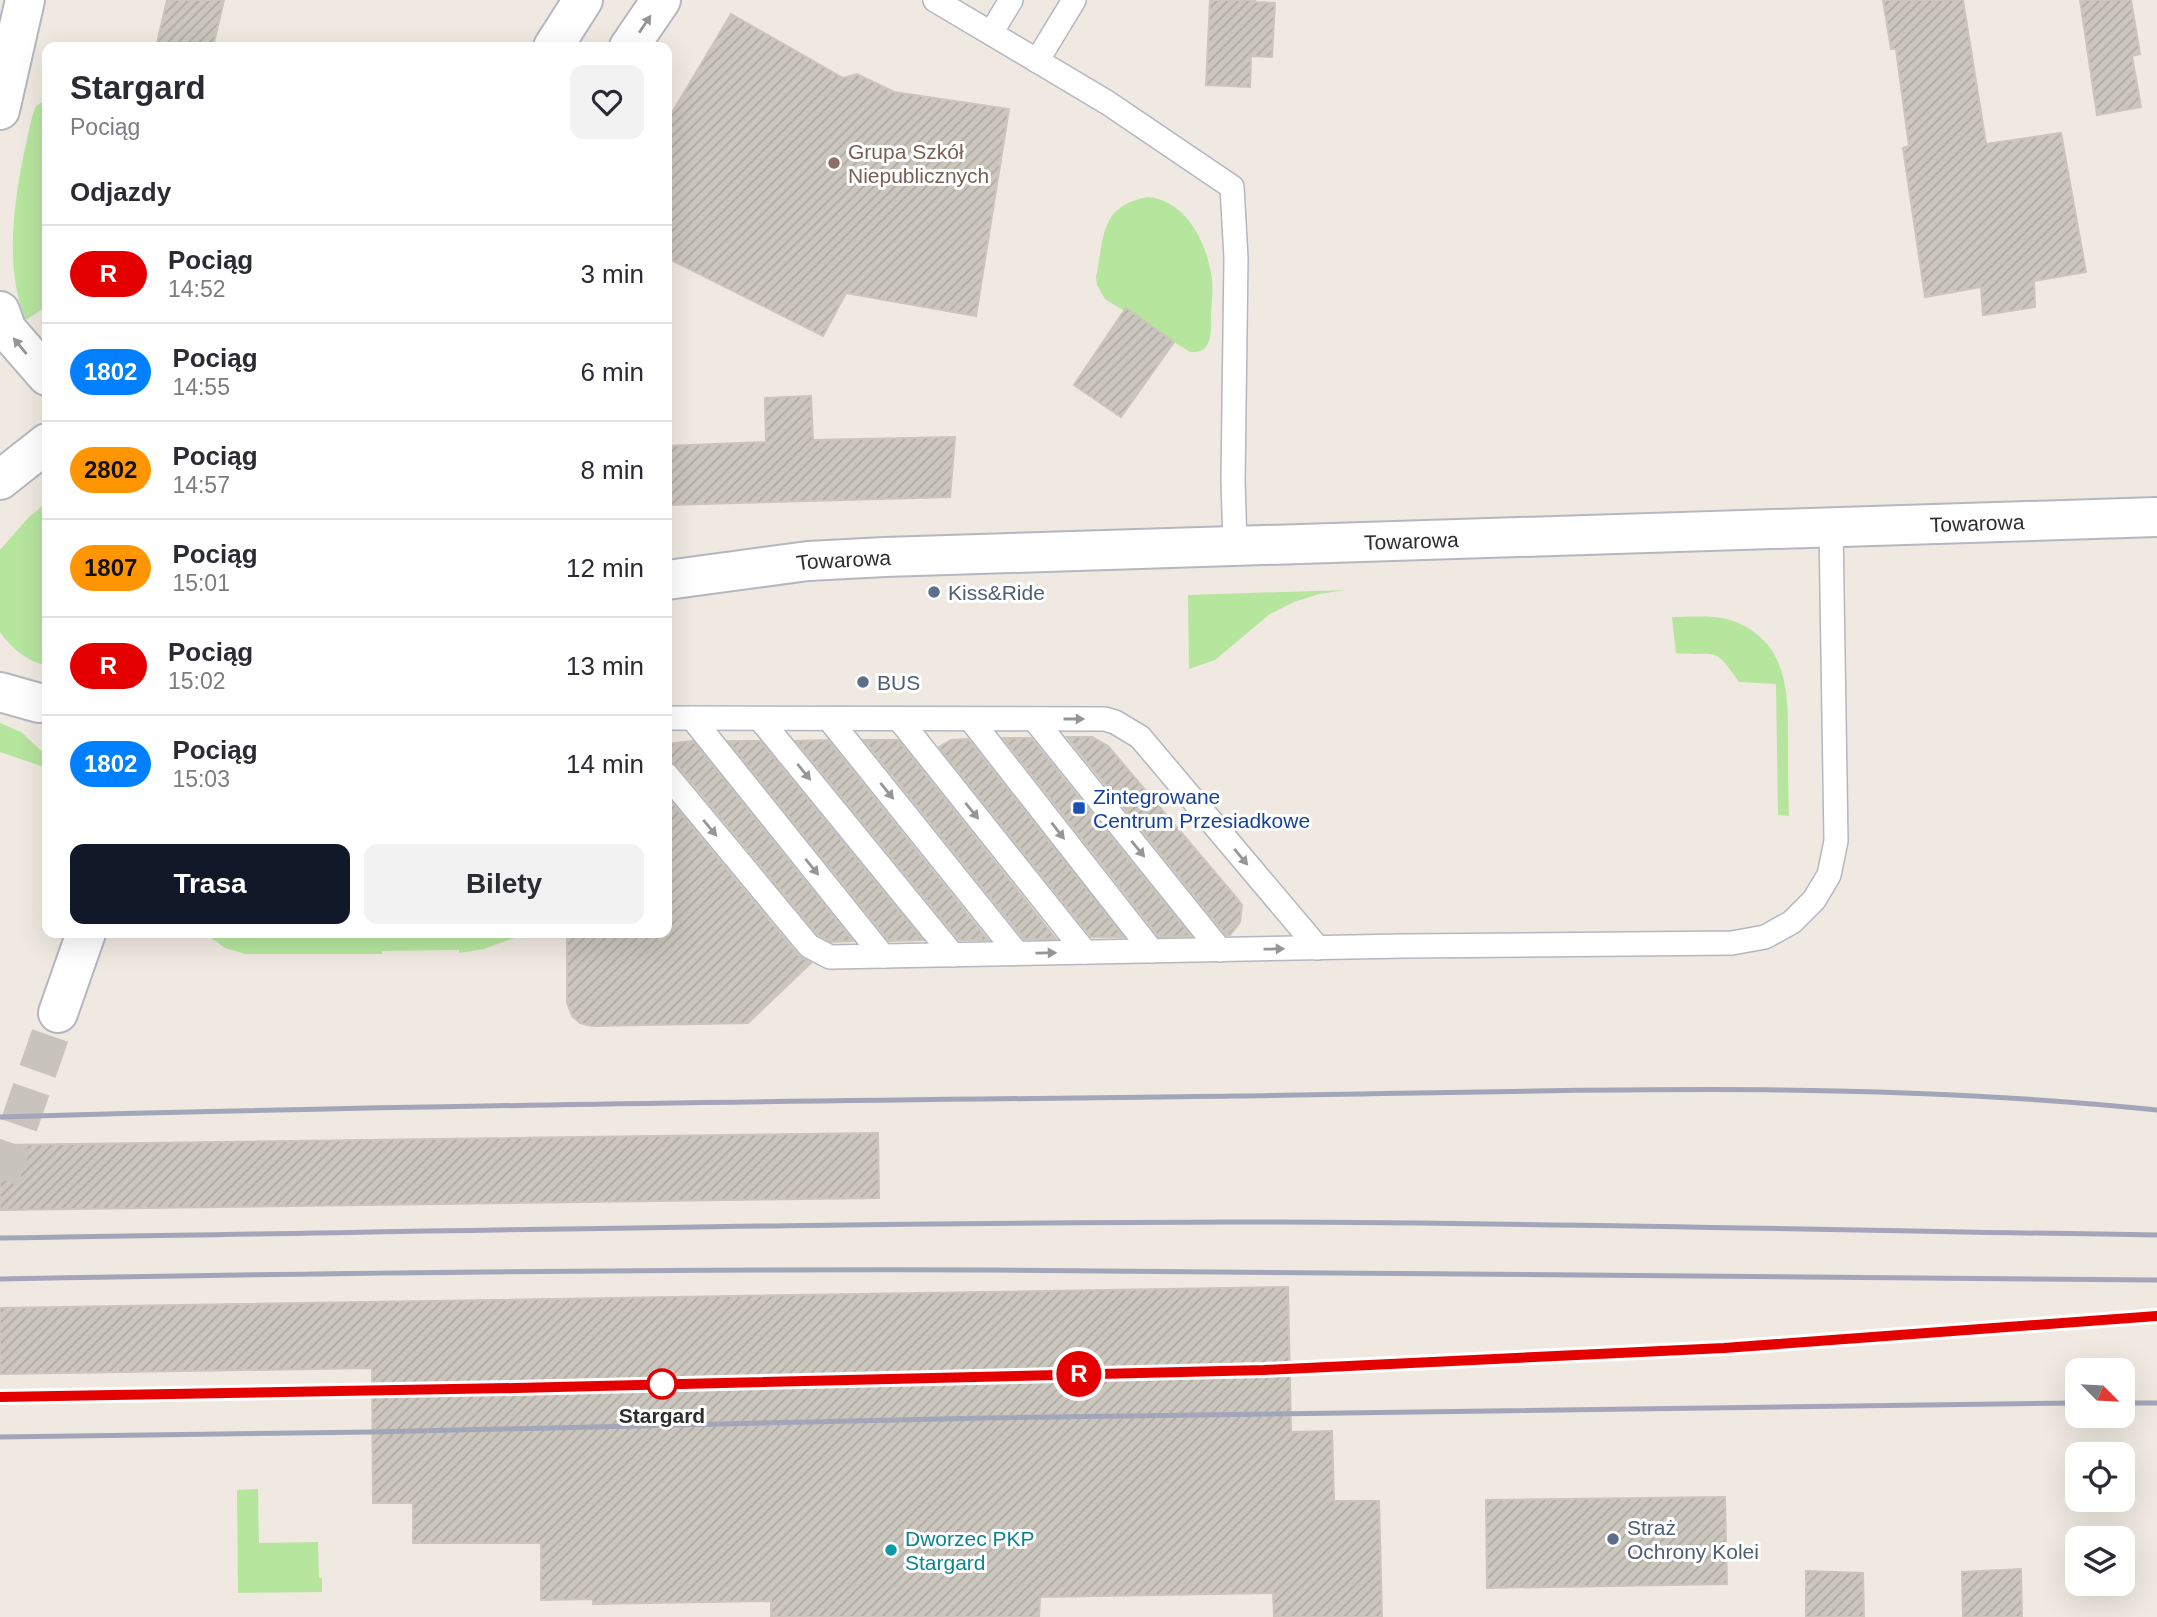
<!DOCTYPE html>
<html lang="pl">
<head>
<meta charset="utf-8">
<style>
  body { margin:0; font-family:Helvetica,sans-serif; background:#f2f2f3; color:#2b2b33; height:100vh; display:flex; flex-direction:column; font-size:26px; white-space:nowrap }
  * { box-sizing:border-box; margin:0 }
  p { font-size:23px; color:#7c7c81 }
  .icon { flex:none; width:38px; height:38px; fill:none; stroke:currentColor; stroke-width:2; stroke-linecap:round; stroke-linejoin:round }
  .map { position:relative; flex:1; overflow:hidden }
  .panel { position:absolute; left:42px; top:42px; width:630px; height:896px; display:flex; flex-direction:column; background:#fff; border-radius:14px; box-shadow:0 7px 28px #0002 }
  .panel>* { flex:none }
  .badge { padding:0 14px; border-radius:23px; font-size:24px; line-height:46px }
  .needle { width:46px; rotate:114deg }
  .tools { position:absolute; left:2065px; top:1358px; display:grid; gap:14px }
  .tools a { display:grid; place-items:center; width:70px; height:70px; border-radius:14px; background:#fff; box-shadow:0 7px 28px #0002; font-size:35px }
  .map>.badge { position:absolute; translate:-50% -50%; box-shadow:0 0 0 4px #fff }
  h2 { padding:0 28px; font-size:26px; line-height:63px }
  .round { display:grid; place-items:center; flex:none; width:74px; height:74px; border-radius:14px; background:#f2f2f3 }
  .summary { display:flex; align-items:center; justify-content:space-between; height:119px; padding:0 28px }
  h1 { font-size:33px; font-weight:800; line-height:52px }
  .button { display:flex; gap:14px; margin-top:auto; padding:14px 28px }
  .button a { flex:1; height:80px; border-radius:14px; background:#111827; color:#fff; font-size:28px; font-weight:800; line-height:80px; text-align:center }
  .button a+a { background:#f2f2f3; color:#2b2b33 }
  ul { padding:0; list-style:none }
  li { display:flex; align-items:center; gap:21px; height:98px; padding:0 28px; border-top:2px solid #e1e1e2 }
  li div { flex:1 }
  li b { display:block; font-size:26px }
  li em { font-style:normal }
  li .badge { min-width:77px; font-weight:700; text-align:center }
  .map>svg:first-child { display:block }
  .grass { fill:#b6e59e }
  .building { fill:url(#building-hatch); stroke:#cbc5ba; stroke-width:2 }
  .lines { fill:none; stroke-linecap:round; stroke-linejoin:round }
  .secondary-tunnel { stroke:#c8c4bd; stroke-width:38; stroke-dasharray:38 19; stroke-linecap:butt }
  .lane-casing { stroke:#b4b7c1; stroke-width:26 }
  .street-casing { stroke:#b4b7c1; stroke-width:42 }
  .secondary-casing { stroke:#b4b7c1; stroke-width:42 }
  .lane { stroke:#fff; stroke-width:23 }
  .street { stroke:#fff; stroke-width:38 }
  .secondary { stroke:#fff; stroke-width:38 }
  .rail { stroke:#a3a6b8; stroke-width:5 }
  .oneway { fill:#969696 }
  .line-casing { stroke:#fff; stroke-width:16 }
  .line { stroke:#e50000; stroke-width:10 }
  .education-dot { fill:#8d6e63; stroke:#fff; stroke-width:2.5 }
  .service-dot { fill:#5c6f8a; stroke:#fff; stroke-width:2.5 }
  .transit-dot { fill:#1a4fb4; stroke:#fff; stroke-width:2.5 }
  .stop-dot { fill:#fff; stroke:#e50000; stroke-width:3.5 }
  .culture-dot { fill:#0f9aa8; stroke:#fff; stroke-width:2.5 }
  .labels { text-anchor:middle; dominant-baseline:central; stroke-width:6; stroke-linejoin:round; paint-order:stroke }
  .education-label { font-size:21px; fill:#785e54; stroke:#fff; text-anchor:start }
  .street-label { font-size:21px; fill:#2e2e2e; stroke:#fff }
  .service-label { font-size:21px; fill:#4e5e75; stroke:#fff; text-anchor:start }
  .transit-label { font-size:21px; fill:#164399; stroke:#fff; text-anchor:start }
  .stop-label { font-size:21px; font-weight:bold; fill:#2e2e2e; stroke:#fff }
  .culture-label { font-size:21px; fill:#0d838f; stroke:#fff; text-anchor:start }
</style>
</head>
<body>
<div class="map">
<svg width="2157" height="1617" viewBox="0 0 2157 1617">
  <defs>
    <pattern id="building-hatch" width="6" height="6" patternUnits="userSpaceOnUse" patternTransform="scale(1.75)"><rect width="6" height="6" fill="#cbc7bf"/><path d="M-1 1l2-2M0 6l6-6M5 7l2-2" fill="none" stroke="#afaba4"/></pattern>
  </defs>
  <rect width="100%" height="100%" fill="#efe9e1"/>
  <g class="grass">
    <path d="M47,99V306L26,320C0,261 18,175 33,114L36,106Z"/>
    <path d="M1148,197C1187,201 1207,243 1212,279C1213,289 1212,301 1211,311C1211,322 1213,339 1205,348C1201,352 1196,352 1190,352L1105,299L1097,285L1096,277C1105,236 1099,206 1148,197Z"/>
    <path d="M47,502V666C27,661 12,649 0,632V550L28,518Z"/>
    <path d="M1346,590L1319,594L1294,602L1270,614L1215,660L1189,669L1188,595Z"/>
    <path d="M1672,617C1692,617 1717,614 1736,622C1788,644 1788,692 1788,740C1788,766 1788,791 1789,816L1778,815L1776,684L1739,682C1713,644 1717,657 1676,653Z"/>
    <path d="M0,723L21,732L47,756V768L0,752Z"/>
    <path d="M205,933H528L484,949L459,953V950L382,951V954H246L225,948Z"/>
    <path d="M258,1489L259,1543L318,1542L319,1578H322V1592L238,1593L237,1490Z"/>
  </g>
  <g class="building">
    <path d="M167,0H224L213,47H156Z"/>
    <path d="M1210,0H1255V2L1275,3L1272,57L1251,56L1250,87L1206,85Z"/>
    <path d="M1883,0H1963L1986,144L2061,133L2086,272L2034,281L2035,307L1983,315L1981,287L1925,297L1903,148L1909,146L1896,49H1891Z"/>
    <path d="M2080,0H2131L2140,54L2132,56L2141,107L2097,115Z"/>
    <path d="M731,14L843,78L857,74L894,92L1009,109L976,316L846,293L823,336L667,258V121Z"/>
    <path d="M1126,308L1174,342L1121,417L1074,385Z"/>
    <path d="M811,396L813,440L955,437L950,497L667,505V446L766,442L765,398Z"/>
    <path d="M1067,737H1092L1108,746L1236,897L1242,905L1240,922L1230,935H1226Z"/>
    <path d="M1003,738H1031L1191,936L1159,937Z"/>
    <path d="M968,739L1124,937H1091L939,747L951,740Z"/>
    <path d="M828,740L988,940H959L796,741Z"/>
    <path d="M864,740H898L1056,939H1024Z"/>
    <path d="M693,741L853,941L831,942L818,935L678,766L667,761V744Z"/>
    <path d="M728,741H760L923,940L889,941Z"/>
    <path d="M667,797L798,955L811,963L748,1023L592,1026L580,1023L572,1016L567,1002V933H667Z"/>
    <path d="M878,1133L879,1198L0,1210V1145Z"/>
    <path d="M1288,1287L1291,1432L1332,1431L1334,1501H1379L1382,1617H1274L1273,1593L1040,1597L1039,1617H771V1601L593,1604V1599L541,1600V1543H413V1503H373L372,1368L0,1374V1308Z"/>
    <path d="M1725,1497L1727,1584L1487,1588L1486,1500Z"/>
    <path d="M2021,1569L2022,1617H1963L1962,1572Z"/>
    <path d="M1806,1571L1863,1573L1864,1617H1806Z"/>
  </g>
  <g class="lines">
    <path class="secondary-tunnel" d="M0,1179L58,1013"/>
    <defs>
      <g id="lane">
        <path d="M935,0L1108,103L1232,187L1236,258L1233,480L1235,546"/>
        <path d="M991,33L1011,0"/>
        <path d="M1037,61L1074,0"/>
        <path d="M667,718L1105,719L1115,722L1140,737L1318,948"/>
        <path d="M692,718L883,956"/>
        <path d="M760,719L953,955"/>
        <path d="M829,719L1017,953"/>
        <path d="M899,719L1085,952"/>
        <path d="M1034,719L1220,950"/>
        <path d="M971,720L1152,951"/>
        <path d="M667,775L809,946L830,957L1404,946L1732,943L1765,937L1792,922L1814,900L1829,875L1836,841L1831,528"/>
      </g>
      <g id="street">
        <path d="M0,110L25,0"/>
        <path d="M0,311L7,330L47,376"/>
        <path id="s1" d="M667,580L808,561L885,557L2157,517"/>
      </g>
      <g id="secondary">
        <path d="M553,47L583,0"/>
        <path d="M629,47L661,0"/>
        <path d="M0,480L47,443"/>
        <path d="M0,692L39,703H47"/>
        <path d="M58,1013L86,933"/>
      </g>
    </defs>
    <use href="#lane" class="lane-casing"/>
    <use href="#street" class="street-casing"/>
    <use href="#secondary" class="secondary-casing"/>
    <use href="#lane" class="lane"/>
    <use href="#street" class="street"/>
    <use href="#secondary" class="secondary"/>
    <g class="rail">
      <path d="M0,1117C412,1105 824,1101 1236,1096C1543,1092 1851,1078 2157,1110"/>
      <path d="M0,1238C412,1232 824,1223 1236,1222C1543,1222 1850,1231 2157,1235"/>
      <path d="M0,1279C329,1273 658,1269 986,1270C1377,1271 1767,1280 2157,1280"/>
      <path d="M0,1396L465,1389L1239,1371L1724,1348L2157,1316"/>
      <path d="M2123,1403H2157"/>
      <path d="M0,1437L372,1432L986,1418L2077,1403"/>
    </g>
  </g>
  <defs><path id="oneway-solid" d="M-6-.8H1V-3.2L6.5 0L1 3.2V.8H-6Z" transform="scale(1.75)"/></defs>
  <g class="oneway">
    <use href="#oneway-solid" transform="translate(645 24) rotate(-56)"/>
    <use href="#oneway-solid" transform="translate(20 346) rotate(-129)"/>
    <use href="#oneway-solid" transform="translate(1074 719)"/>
    <use href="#oneway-solid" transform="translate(804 772) rotate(51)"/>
    <use href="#oneway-solid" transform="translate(887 791) rotate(51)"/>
    <use href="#oneway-solid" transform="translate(972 811) rotate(51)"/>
    <use href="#oneway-solid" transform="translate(710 828) rotate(50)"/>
    <use href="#oneway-solid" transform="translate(1058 831) rotate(52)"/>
    <use href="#oneway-solid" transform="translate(1138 849) rotate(51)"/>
    <use href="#oneway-solid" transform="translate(1241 857) rotate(50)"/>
    <use href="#oneway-solid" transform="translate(812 867) rotate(51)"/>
    <use href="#oneway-solid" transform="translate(1274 949) rotate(-1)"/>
    <use href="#oneway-solid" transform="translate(1046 953) rotate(-1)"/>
  </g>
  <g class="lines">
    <defs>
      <path id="line" d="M0,1397L516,1388L1264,1370L1724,1348L2157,1316"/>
    </defs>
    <use href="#line" class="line-casing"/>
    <use href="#line" class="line"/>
  </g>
  <circle class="education-dot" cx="834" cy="163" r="7"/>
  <g class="service-dot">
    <circle cx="934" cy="592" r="7"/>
    <circle cx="863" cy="682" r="7"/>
    <circle cx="1613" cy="1539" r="7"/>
  </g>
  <rect class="transit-dot" x="1072" y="801" width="14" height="14" rx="3.5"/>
  <circle class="stop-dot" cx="662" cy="1384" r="14"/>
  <circle class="culture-dot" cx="891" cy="1550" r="7"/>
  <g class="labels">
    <g class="education-label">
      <text x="848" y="151">Grupa Szkół<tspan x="848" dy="24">Niepublicznych</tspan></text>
    </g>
    <g class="street-label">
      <text stroke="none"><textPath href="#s1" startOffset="1312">Towarowa</textPath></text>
      <text stroke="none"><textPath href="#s1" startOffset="746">Towarowa</textPath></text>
      <text stroke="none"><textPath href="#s1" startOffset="178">Towarowa</textPath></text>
    </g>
    <g class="service-label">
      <text x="948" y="592">Kiss&amp;Ride</text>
      <text x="877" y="682">BUS</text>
      <text x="1627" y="1527">Straż<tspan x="1627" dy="24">Ochrony Kolei</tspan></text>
    </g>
    <g class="transit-label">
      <text x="1093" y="796">Zintegrowane<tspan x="1093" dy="24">Centrum Przesiadkowe</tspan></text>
    </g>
    <g class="stop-label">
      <text x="662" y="1415">Stargard</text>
    </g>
    <g class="culture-label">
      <text x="905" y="1538">Dworzec PKP<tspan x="905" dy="24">Stargard</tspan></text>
    </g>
  </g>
</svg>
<div class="tools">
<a><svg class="needle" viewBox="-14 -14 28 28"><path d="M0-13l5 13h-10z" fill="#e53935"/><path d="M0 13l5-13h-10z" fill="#7c7c81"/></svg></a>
<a><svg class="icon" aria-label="locate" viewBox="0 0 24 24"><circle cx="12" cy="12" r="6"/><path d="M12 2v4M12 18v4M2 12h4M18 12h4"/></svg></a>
<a><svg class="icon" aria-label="layers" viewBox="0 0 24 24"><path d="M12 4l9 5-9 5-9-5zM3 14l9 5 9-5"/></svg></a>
</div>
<b class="badge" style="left:1079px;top:1374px;background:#e50000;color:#fff">R</b>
<section class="panel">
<div class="summary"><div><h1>Stargard</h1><p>Pociąg</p></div><a class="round"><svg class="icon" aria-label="heart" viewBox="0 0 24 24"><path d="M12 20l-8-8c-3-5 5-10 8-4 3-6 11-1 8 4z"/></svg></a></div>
<h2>Odjazdy</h2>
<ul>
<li><span class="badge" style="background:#e50000;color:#fff">R</span><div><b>Pociąg</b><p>14:52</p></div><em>3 min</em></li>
<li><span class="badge" style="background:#0080ff;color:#fff">1802</span><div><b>Pociąg</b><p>14:55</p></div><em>6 min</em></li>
<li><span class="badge" style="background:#ff9500;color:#111">2802</span><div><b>Pociąg</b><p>14:57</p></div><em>8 min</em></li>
<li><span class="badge" style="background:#ff9500;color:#111">1807</span><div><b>Pociąg</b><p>15:01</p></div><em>12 min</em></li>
<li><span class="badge" style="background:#e50000;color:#fff">R</span><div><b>Pociąg</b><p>15:02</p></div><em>13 min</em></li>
<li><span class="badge" style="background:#0080ff;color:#fff">1802</span><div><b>Pociąg</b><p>15:03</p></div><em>14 min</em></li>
</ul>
<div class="button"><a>Trasa</a><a>Bilety</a></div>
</section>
</div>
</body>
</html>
